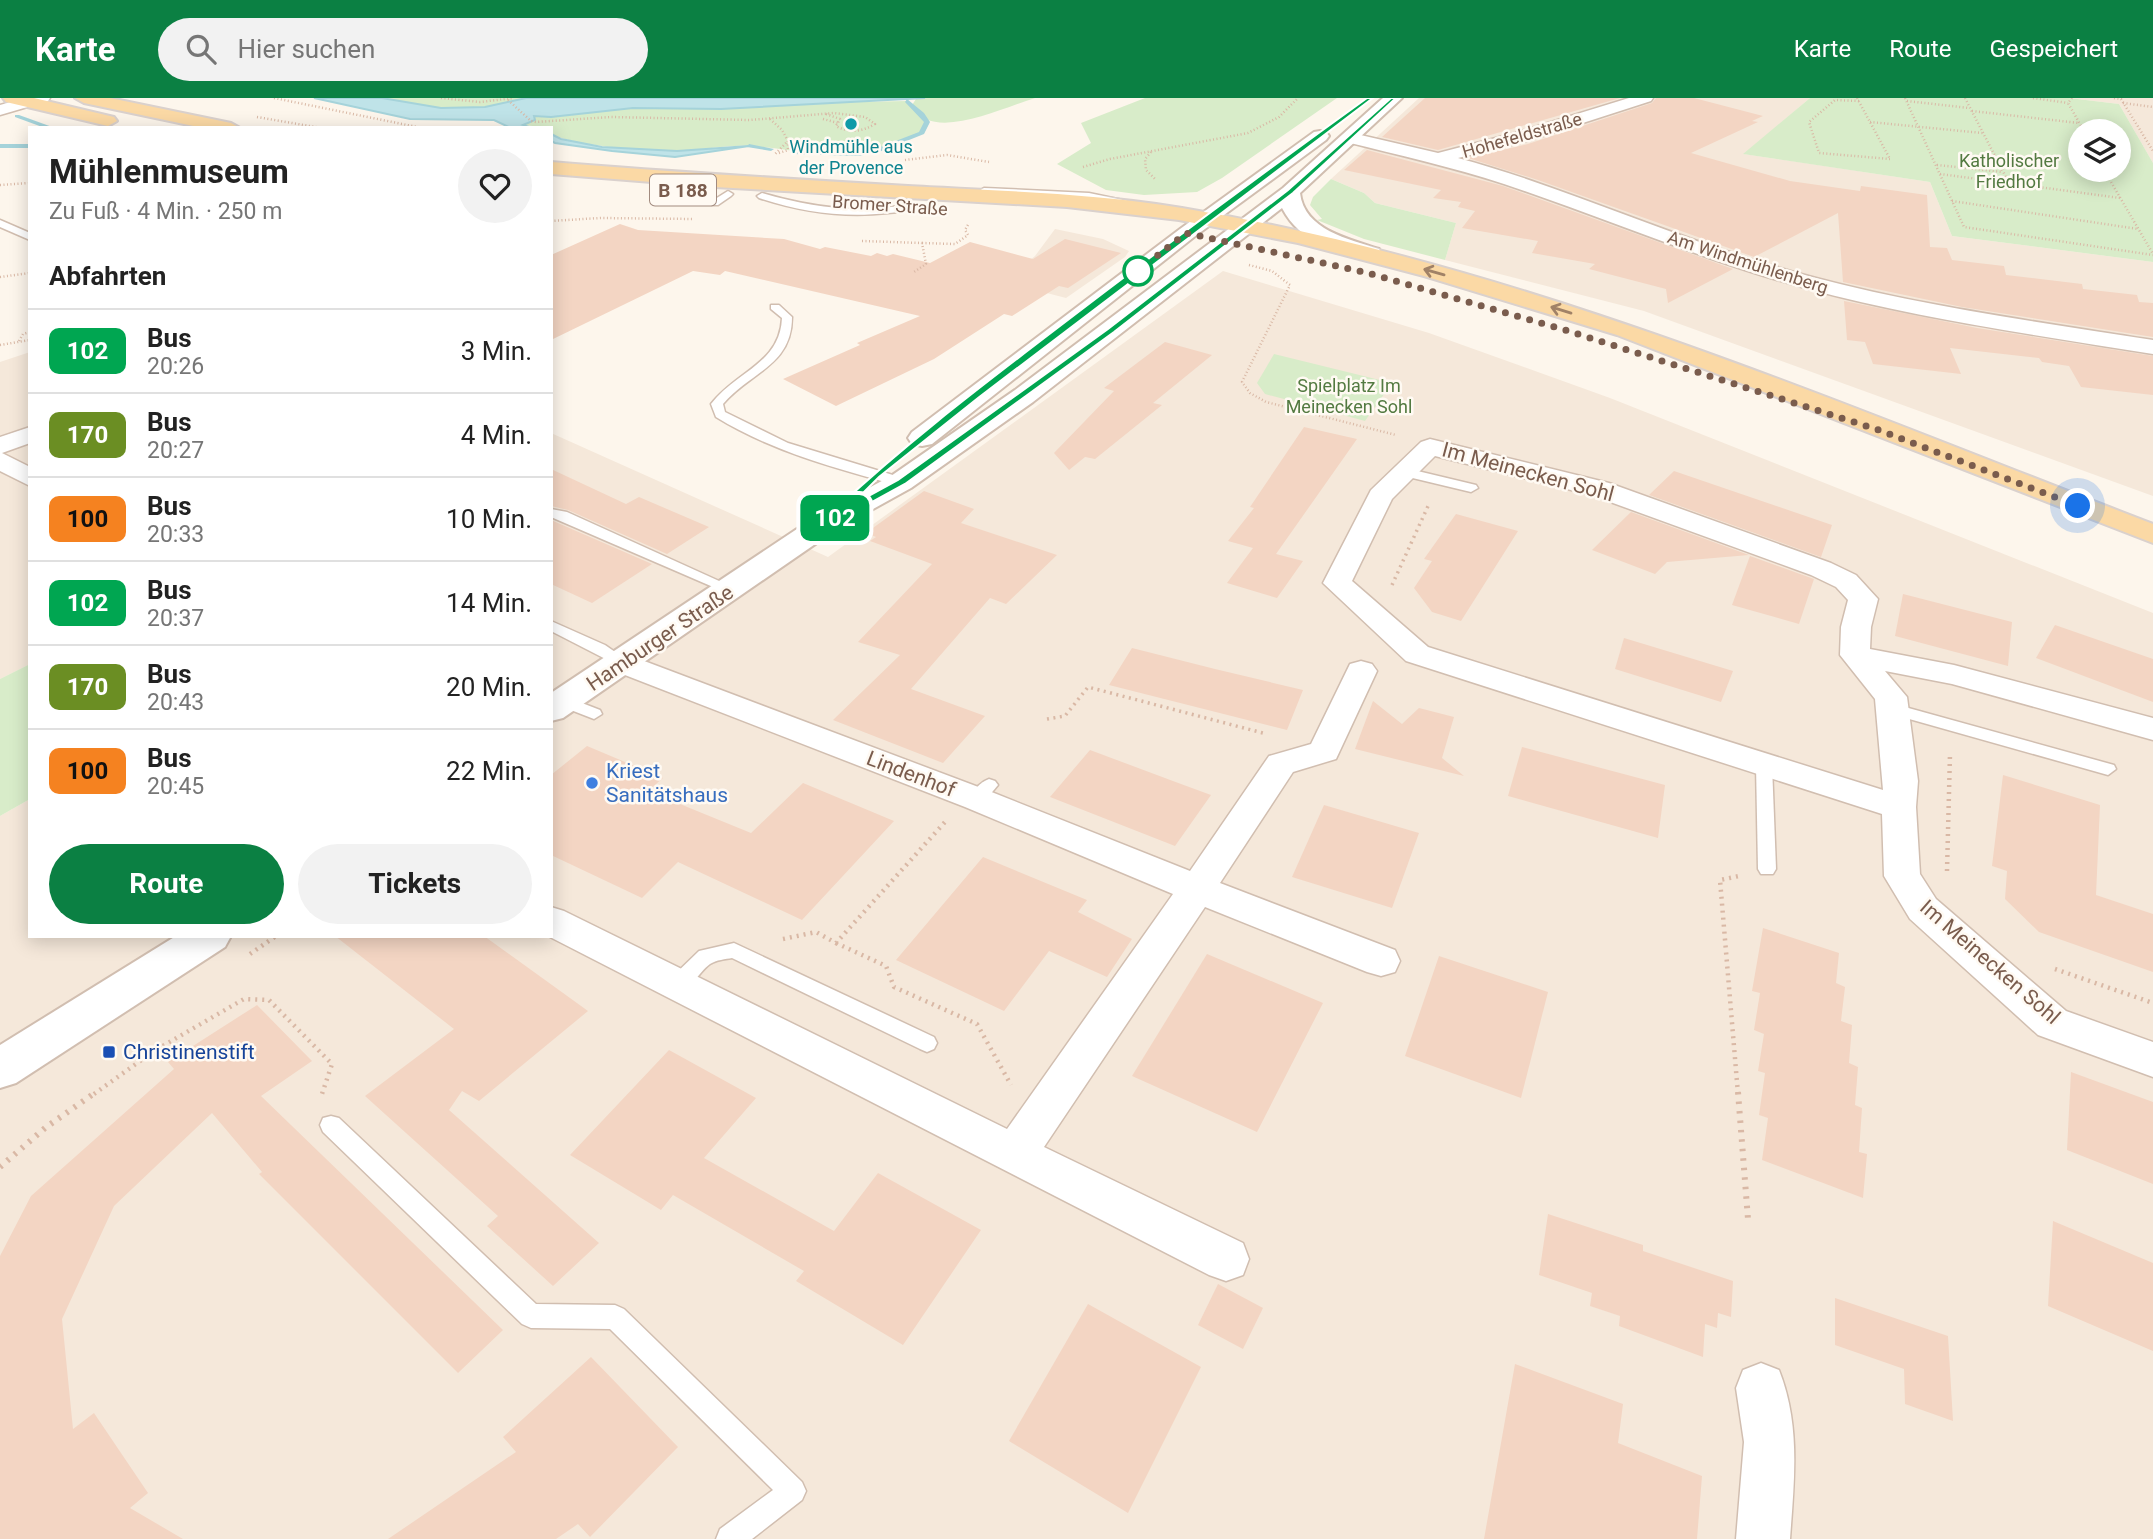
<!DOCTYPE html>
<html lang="de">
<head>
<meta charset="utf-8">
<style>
  body { margin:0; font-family:Roboto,sans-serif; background:#f2f2f2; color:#222; height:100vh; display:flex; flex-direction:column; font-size:26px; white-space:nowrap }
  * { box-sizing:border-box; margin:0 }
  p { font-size:23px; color:#767676 }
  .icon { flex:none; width:38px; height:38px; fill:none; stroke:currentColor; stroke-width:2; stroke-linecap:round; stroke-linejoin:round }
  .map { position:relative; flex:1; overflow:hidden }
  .details { position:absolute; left:28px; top:28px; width:525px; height:812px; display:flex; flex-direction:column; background:#fff; border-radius:0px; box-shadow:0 4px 18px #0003 }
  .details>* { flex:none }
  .badge { padding:0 14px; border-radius:10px; font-size:24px; line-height:46px }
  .fabs { position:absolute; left:2068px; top:21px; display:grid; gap:14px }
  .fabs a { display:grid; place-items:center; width:63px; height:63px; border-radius:50%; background:#fff; box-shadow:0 4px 18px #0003; font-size:35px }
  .you { position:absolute; width:35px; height:35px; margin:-18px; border:5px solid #fff; border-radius:50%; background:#1a73e8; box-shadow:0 0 0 10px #1a73e833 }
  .map>.badge { position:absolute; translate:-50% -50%; box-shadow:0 0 0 4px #fff }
  h2 { padding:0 21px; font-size:26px; line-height:63px }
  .round { display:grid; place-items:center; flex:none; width:74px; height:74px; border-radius:37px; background:#f2f2f2 }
  .head { display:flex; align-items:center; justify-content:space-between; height:119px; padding:0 21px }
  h1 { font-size:33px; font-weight:700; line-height:52px }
  .action { display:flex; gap:14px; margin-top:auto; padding:14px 21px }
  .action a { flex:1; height:80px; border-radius:42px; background:#0b8043; color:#fff; font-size:28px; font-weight:700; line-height:80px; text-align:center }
  .action a+a { background:#f2f2f2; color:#222 }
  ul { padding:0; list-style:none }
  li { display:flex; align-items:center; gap:21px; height:84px; padding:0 21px; border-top:2px solid #e0e0e0 }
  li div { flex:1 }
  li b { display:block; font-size:26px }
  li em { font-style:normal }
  li .badge { min-width:77px; font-weight:700; text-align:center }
  header { display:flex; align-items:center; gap:42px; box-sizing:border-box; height:98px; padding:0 35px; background:#0b8043; color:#fff }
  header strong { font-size:33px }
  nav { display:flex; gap:38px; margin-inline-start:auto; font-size:24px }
  .search { width:490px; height:63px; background:#f2f2f2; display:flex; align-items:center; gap:18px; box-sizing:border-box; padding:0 24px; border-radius:38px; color:#767676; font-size:26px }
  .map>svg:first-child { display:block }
  .residential { fill:#f5e8da }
  .green { fill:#d8ecc9; fill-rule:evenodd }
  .water { fill:#bfe3e8; stroke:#a5d3da; stroke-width:2 }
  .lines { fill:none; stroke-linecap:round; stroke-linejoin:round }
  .stream { fill:#a5d3da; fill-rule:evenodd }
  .building { fill:#f3d5c3 }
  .service-casing { stroke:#d1beb0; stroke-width:3 }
  .minor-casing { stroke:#d1beb0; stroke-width:3 }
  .tertiary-casing { stroke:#d1beb0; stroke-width:4 }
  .primary-casing { stroke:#dad1cd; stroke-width:4 }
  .path-far3 { stroke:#d9b8a5; stroke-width:2.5; stroke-dasharray:1 2.5; stroke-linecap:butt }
  .path-far2 { stroke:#d9b8a5; stroke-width:3.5; stroke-dasharray:2 4.5; stroke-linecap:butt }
  .path-far1 { stroke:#d9b8a5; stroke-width:4.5; stroke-dasharray:2 5; stroke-linecap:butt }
  .path { stroke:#d9b8a5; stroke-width:6; stroke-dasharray:2.5 7; stroke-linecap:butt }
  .service { fill:#fff; fill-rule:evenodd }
  .minor { fill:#fff; fill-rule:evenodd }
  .tertiary { fill:#fff; fill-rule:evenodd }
  .primary { fill:#fbd9a5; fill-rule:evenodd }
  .oneway { stroke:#a18267 }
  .line { fill:#00a651; stroke:#fff; stroke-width:2 }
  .walk { stroke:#7a5c4d; stroke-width:7; stroke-dasharray:0 12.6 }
  .culture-dot { fill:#0f9aa8; stroke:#fffaf3; stroke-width:2.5 }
  .stop-dot { fill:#fff; stroke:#00a651; stroke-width:3.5 }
  .shop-dot { fill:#3f7fe0; stroke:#fffaf3; stroke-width:2.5 }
  .transit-dot { fill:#1a4fb4; stroke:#fffaf3; stroke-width:2.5 }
  .labels { text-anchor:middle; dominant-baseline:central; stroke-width:5; stroke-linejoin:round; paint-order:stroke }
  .far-street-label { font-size:18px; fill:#7a5c4d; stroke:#fffaf3 }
  .far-culture-label { font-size:18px; fill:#0d838f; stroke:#fffaf3 }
  .far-park-label { font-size:18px; fill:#537a41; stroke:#fffaf3 }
  .shield { fill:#fffaf3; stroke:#a28b7f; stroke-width:2 }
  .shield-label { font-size:19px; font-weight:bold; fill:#7a5c4d }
  .street-label { font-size:21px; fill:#7a5c4d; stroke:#fffaf3 }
  .shop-label { font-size:21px; fill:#366cbe; stroke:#fffaf3; text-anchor:start }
  .transit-label { font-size:21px; fill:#164399; stroke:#fffaf3; text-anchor:start }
</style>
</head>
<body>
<header>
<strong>Karte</strong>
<div class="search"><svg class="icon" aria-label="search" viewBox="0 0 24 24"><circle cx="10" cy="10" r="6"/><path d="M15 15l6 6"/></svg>Hier suchen</div>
<nav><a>Karte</a><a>Route</a><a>Gespeichert</a></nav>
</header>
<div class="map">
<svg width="2153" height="1441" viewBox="0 0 2153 1441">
  <rect width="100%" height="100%" fill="#fdf6ec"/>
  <g class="residential">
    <path d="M1419,0H1810L1744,56L1930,84L1952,138L2153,164V398L1644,213L1445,162L1456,125L1375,105L1364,95L1331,81Z"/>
    <path d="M2069,0H2153V65L2119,6Z"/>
    <path d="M1055,131L1103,141L1129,153L1125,159L1066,200L1012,186L1006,182L1035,158Z"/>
    <path d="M1223,173L1429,235L1610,300L2153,515V1441H0V718L30,701V838H551V335L828,459Z"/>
    <path d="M30,254V566L0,581V264Z"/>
  </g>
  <g class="green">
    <path d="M382,0H536L551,19L633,10L721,11L798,5L907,3L912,7L916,1L925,0H1035C1006,9 953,34 926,21L922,35C902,43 883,53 861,56C823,60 786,50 748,48C730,47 713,50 695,52C665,55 576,49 551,36V30L523,27L485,9L441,10Z"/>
    <path d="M1145,0H1337L1222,80L1197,94L1144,97L1106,92L1057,66L1091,45L1081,25Z"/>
    <path d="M1810,0H2069L2119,6L2153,65V164L1952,138L1930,84L1743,56ZM2081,33H2119V72H2081Z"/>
    <path d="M1331,81L1364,95L1375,105L1456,125L1445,162L1364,141L1317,122L1322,121L1310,107L1313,99Z"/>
    <path d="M1274,256L1392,285L1365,323L1265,296L1257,285Z"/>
    <path d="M30,566V701L0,718V581Z"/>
  </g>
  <g class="water">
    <path d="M314,0H382L441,10L485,9L526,0H925L721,11L633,10L551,19L534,18L535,22L523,27L532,30H511L494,22L410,21Z"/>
    <path d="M551,36L561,41L602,49L677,53L749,48L675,59L612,53L555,45L551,43Z"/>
  </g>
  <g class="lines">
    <g class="stream">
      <path d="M907,1L924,15L930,24L924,36L879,54L858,58L793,56L790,54L793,52L858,54L875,51L919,34L924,24L905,4Z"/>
      <path d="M15,17H19L55,30H45L15,19Z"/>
      <rect x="0" y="46" width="30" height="4"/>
      <path d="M749,46L774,51L771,53L747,49Z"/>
    </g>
  </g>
  <g class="building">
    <path d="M1425,0H1620L1438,52L1382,39Z"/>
    <path d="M1656,0H1694L1763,18L1752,23L1758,24L1691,55L1790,83L1860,93L1861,88L1927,97L1930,149L1947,150L1952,162L2004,168L2006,177L2082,186L2083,191L2137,197L2139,204L2153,205V239L1962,209L1843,184L1838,115L1754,159L1538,82L1468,60L1528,46L1652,5Z"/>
    <path d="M1367,52L1503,88L1733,171L1668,205L1666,191L1589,171L1595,166L1532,155L1538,143L1462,130L1475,113L1458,109L1461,104L1433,100L1441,92L1344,72Z"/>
    <path d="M620,126L638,132L784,141L820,151L825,149L871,158L877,155L887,158L893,156L930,165L970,144L1033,161L1065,141L1121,155L1068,190L1059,188L1012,218L1004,216L934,261L836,308L783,281L860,247L857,245L920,218L725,173L720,177L693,173L551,242V157Z"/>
    <path d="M1844,203L1977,230L2153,258V297L2081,289L2069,268L2042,264L2039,260L1950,250L1961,276L1873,266L1865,244L1847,242Z"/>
    <path d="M1165,244L1212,257L1153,305L1162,307L1095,361L1085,359L1069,372L1054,355L1114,293L1104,290Z"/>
    <path d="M1304,329L1357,341L1276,456L1303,463L1277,500L1227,485L1253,450L1228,443L1254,410L1250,409Z"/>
    <path d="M551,371L626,406L639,399L709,429L667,456L568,412L551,408Z"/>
    <path d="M1674,373L1832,427L1821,459L1649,397Z"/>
    <path d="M924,393L974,411L961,425L1057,457L1006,506L990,500L911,591L985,618L943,665L833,622L900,557L858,544L932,466L870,443L876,439L866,435Z"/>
    <path d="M1631,414L1749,457L1667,464L1655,476L1592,452Z"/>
    <path d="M1456,416L1518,433L1461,523L1432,514L1414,490L1432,463L1424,461Z"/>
    <path d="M551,422L652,466L592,505L551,486Z"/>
    <path d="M1750,458L1814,481L1799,526L1732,507Z"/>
    <path d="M1903,496L2012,524L2008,568L1895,538Z"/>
    <path d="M2055,527L2153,561V604L2036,560Z"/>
    <path d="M1624,540L1733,573L1721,604L1615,571Z"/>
    <path d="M1132,550L1215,571L1303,592L1287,632L1109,587Z"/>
    <path d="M1373,603L1402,626L1419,610L1454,619L1442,660L1464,678L1355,651Z"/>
    <path d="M587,648L663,680L648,693L751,735L803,685L894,723L802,822L678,764L642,800L551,757V677Z"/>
    <path d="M1522,649L1665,687L1658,740L1508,698Z"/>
    <path d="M1090,652L1181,686L1211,697L1175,748L1050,699Z"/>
    <path d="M2003,677L2100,707L2096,797L2153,816V874L2039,834L2005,801L2007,773L1992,768Z"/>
    <path d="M1324,707L1419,735L1392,810L1292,779Z"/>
    <path d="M983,759L1087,802L1078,814L1132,841L1107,879L1049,853L1004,913L896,862Z"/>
    <path d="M1763,830L1839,855L1836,885L1845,889L1841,923L1852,927L1849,965L1858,969L1855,1007L1862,1010L1859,1054L1867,1056L1863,1100L1762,1062L1768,1020L1759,1017L1765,975L1758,973L1764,936L1754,932L1760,895L1752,893Z"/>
    <path d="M335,838H484L588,913L479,1003L462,993L449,1012L599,1145L553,1188L487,1128L498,1118L365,998L454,931Z"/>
    <path d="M1207,856L1323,905L1257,1034L1132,978Z"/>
    <path d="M1439,858L1548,894L1521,1000L1405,958Z"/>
    <path d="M257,907L312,963L261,998L503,1232L458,1275L259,1076L262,1074L212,1015L114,1108L62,1221L73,1331L94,1315L148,1395L130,1410L183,1441H0V1158L31,1098L174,971L168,964Z"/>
    <path d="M669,952L756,1000L704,1060L834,1133L878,1075L981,1132L903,1247L796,1183L804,1173L673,1097L661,1112L570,1057Z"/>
    <path d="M2071,974L2153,1004V1086L2067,1052Z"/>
    <path d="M1548,1116L1643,1147V1153L1733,1183L1731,1219L1718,1215L1717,1230L1705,1226L1703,1259L1619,1228L1620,1218L1590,1208L1592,1195L1539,1177Z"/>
    <path d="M2053,1123L2153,1165V1253L2048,1208Z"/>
    <path d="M1218,1186L1263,1210L1243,1251L1198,1227Z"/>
    <path d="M1835,1200L1948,1238L1953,1323L1905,1306L1904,1271L1835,1247Z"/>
    <path d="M1088,1206L1201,1269L1128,1415L1009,1343Z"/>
    <path d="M591,1259L678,1349L590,1439L578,1426L556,1441H388L516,1354L503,1339Z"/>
    <path d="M1515,1266L1623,1306L1618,1345L1702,1378L1697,1441H1484Z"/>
  </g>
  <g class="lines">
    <defs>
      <g id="service">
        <path d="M984,90L1089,95L1132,104L1127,107L1089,101L981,95L979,93Z"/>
        <path d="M728,93L733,96L731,98L718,107H712V103Z"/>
        <path d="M762,95C817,111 858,115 915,106L920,109C911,114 898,114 888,115C843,120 801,114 759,100L757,98Z"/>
        <path d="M0,122L30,135V142L0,129Z"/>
        <path d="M771,207H779L792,219C792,268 750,274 723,306L725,314L788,345L906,381V387H896C834,370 771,353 716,319L711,306C736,273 780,266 782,220L771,211Z"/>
        <path d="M1405,370L1476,387L1478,390L1471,394L1400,377L1399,374Z"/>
        <path d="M551,411L567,414L739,492L732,496L727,495L551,419Z"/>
        <path d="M551,523L605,547L631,565L623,570L551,533Z"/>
        <path d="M564,598L600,612L602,616L594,621L558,607L556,603L558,599Z"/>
        <path d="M1894,606L2114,667L2116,671L2108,677L1888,615L1886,611Z"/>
        <path d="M1764,661L1772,667L1776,771L1773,776H1761L1758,771L1756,667Z"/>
        <path d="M989,681L995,683L998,687L983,705H971L968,701C973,693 980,684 989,681Z"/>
        <path d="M734,845L934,939L937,945L934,951L927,954L920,951L732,860C726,861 716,862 710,866C697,875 689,899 670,893L667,887L670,881L699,853Z"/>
        <path d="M331,1018L339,1020L536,1206L615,1207L624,1211L802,1384L806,1393L802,1402L752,1441H716L720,1431L773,1392L610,1231L531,1230L522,1226L323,1034L320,1027L323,1020Z"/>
      </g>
      <g id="minor">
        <path d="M25,0H50L48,3L0,17V7Z"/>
        <path d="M1629,0H1653L1651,3L1527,43L1458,60C1565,89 1667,137 1774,168C1897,205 2026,222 2153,242V256C2036,237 1919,221 1805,190C1702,162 1605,120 1504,86C1452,69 1399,57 1346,44L1344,40L1352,35L1438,55L1515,35Z"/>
        <path d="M30,329V345L2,355L30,369V388L0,373V339Z"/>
        <path d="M1430,341L1609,385L1831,465L1856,477L1878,501L1871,529L1870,551L1954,567L2153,620V642L1952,586L1885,573L1907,599L1918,683L1916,709L1920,776L1936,801L2066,913L2153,944V979L2038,937L1910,821L1884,778L1882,716L1406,563L1323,485L1371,392L1421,344ZM1435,358L1591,397L1811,477L1836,489L1848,502L1841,529L1840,557L1875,601L1883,692L1428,549L1352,483L1392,401Z"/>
        <path d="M623,555L989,693L1190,773L1269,658L1311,646L1350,566L1361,563L1372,566L1377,573L1336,661L1293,674L1220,785L1395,852L1400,863L1395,874L1381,878L1367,874L1205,809L1044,1049L1243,1145L1249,1161L1243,1177L1226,1183L1209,1177L548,838H551V809L564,813L1007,1031L1173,796L965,709L612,572L608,565L612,558Z"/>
        <path d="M1761,1265L1779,1272C1801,1327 1794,1384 1790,1441H1736L1744,1344L1736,1290L1743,1272Z"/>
      </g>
      <g id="tertiary">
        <path d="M1383,0H1402L1300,95C1304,132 1349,141 1379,151L1382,156L1379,161C1361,165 1314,144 1299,132C1292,126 1287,119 1282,110L1033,304L911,390L837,431L563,620L551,623V595L815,419L891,378L1015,292L1283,90Z"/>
        <path d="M1320,33L1326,34L1329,38L1326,42L1194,139L932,346L922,348L912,346L908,340L912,334L1180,131L1314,34Z"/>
        <path d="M176,838H231L225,849L16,985L0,990V947Z"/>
      </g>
      <g id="primary">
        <path d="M3,0H34L114,19L117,23L108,28L6,4Z"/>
        <path d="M75,0H110L231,25L240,30H203L84,5Z"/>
        <path d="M551,64C670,74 789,81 908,88C999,93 1091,95 1182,110C1519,166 1835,304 2153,426V445L1617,237L1424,178L1298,145L1179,122L1067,109L715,89L551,76Z"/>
      </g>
    </defs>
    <use href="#service" class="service-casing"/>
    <use href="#minor" class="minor-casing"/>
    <use href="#tertiary" class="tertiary-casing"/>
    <use href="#primary" class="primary-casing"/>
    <g class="path-far3">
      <path d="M274,0L422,30"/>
      <path d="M441,0L480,4L514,0"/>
      <path d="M1857,0L1890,61"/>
      <path d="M1905,0L1964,129L2153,157"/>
      <path d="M1965,0L2009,85L2120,100"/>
      <path d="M2033,0L2068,5"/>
      <path d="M2072,0L2068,5L2084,33"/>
      <path d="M2114,0L2121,1L2153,53"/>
      <path d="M508,2L531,23L536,24L611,19L750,22L834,15L865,19L875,26C862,34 849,35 836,28L840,21L826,16"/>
      <path d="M1859,3L1835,2L1809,24L1819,55L1890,61"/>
      <path d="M1907,3L1969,10"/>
      <path d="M2123,5L2153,9"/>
      <path d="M1972,13L2079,25"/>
      <path d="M257,19L321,30"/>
      <path d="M770,21L782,32L788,43L775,56"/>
      <path d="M823,21L838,25"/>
      <path d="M1870,24L1982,35"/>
      <path d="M1151,54L1145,61L1146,72L1155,81"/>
      <path d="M779,55L788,52V43"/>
      <path d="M905,62L947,57L989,64"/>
      <path d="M1937,67L2003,74"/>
      <path d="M1083,69L1110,61L1248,35L1279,19L1298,0"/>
      <path d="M2104,72L2153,156"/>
      <path d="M1940,76L2008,85"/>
      <path d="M0,87L30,85"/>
      <path d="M1952,103L2138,131"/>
      <path d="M551,123L600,120L694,121"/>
      <path d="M862,143L922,145L926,166L914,174"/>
      <path d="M922,145L955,146L968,137L965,132L969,125"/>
      <path d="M1249,167L1272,173L1290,187L1242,284L1250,295L1266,304L1396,337"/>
      <path d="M0,179L30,175"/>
      <path d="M19,243L23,236L30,234"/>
      <path d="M0,247L30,242"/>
    </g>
    <g class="path-far2">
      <path d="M1392,487L1429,406"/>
      <path d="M1047,621L1065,618L1088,589L1263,635"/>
    </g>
    <g class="path-far1">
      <path d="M1947,773L1950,656"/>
      <path d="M783,841L816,834L836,845L945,724"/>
      <path d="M836,845L886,868L894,889L977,926L1011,987"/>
      <path d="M250,856L276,838"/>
      <path d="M2055,871L2153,905"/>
      <path d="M94,996L154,953L244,901L269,902L332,966L322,996"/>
      <path d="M1738,996L1720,782L1739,778"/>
    </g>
    <g class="path">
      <path d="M1738,994L1748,1121"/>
      <path d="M0,1069L45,1030L96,994"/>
    </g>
    <use href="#service" class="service"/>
    <use href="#minor" class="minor"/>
    <use href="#tertiary" class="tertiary"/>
    <use href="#primary" class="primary"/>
  </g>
  <defs><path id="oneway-shaft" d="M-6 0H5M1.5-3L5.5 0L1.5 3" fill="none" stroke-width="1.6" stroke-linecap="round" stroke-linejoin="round" transform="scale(1.75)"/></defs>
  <g class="oneway">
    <use href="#oneway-shaft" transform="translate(1434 174) rotate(-164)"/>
    <use href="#oneway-shaft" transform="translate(1561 212) rotate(-163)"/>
  </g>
  <path class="line" d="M1367,0H1373L978,300L879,379L850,408L898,382L1108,231L1288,92L1391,0H1396L1293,95L1114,234L905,386L830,427H823V423C896,353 976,292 1056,231C1159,152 1263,75 1367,0Z"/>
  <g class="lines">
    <path class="walk" d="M1138,173L1186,135L1364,174L1565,232L1879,332L2078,408"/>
  </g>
  <circle class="culture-dot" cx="851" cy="26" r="7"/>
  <circle class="stop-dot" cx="1138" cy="173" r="14"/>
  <circle class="shop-dot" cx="592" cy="685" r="7"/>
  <rect class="transit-dot" x="102" y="947" width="14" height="14" rx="3.5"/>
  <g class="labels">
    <g class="far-street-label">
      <text transform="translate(1522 37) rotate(-16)">Hohefeldstraße</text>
      <text transform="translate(890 107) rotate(4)">Bromer Straße</text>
      <text transform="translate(1748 164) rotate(18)">Am Windmühlenberg</text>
    </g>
    <g class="far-culture-label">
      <text x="851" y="48">Windmühle aus<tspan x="851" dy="21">der Provence</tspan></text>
    </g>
    <g class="far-park-label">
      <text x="2009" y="62">Katholischer<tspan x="2009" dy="21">Friedhof</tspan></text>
      <text x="1349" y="287">Spielplatz Im<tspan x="1349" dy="21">Meinecken Sohl</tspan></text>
    </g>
    <rect class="shield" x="650" y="76.5" width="66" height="31" rx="5"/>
    <g class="shield-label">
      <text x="683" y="92">B 188</text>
    </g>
    <g class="street-label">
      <text transform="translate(1528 374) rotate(15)">Im Meinecken Sohl</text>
      <text transform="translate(660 540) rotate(-34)">Hamburger Straße</text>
      <text transform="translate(911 676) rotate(21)">Lindenhof</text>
      <text transform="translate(1990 864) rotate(41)">Im Meinecken Sohl</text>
    </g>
    <g class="shop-label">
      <text x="606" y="673">Kriest<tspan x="606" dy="24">Sanitätshaus</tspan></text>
    </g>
    <g class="transit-label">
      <text x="123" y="954">Christinenstift</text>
    </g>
  </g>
</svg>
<div class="fabs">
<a><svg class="icon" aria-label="layers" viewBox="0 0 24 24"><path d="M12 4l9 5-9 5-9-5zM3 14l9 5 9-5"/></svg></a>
</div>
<div class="you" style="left:2078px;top:408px"></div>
<b class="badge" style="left:835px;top:420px;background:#00a651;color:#fff">102</b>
<section class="details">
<div class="head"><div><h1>Mühlenmuseum</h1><p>Zu Fuß · 4 Min. · 250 m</p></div><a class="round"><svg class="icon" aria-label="heart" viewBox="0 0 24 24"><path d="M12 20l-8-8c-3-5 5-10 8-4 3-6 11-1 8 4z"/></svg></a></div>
<h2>Abfahrten</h2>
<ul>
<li><span class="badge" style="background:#00a651;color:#fff">102</span><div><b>Bus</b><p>20:26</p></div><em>3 Min.</em></li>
<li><span class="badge" style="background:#6b8e23;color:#fff">170</span><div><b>Bus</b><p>20:27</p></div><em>4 Min.</em></li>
<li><span class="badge" style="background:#f58220;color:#111">100</span><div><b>Bus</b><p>20:33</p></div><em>10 Min.</em></li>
<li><span class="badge" style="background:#00a651;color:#fff">102</span><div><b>Bus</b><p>20:37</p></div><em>14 Min.</em></li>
<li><span class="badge" style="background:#6b8e23;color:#fff">170</span><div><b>Bus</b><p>20:43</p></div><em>20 Min.</em></li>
<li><span class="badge" style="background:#f58220;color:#111">100</span><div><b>Bus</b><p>20:45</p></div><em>22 Min.</em></li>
</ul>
<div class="action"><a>Route</a><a>Tickets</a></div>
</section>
</div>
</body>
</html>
